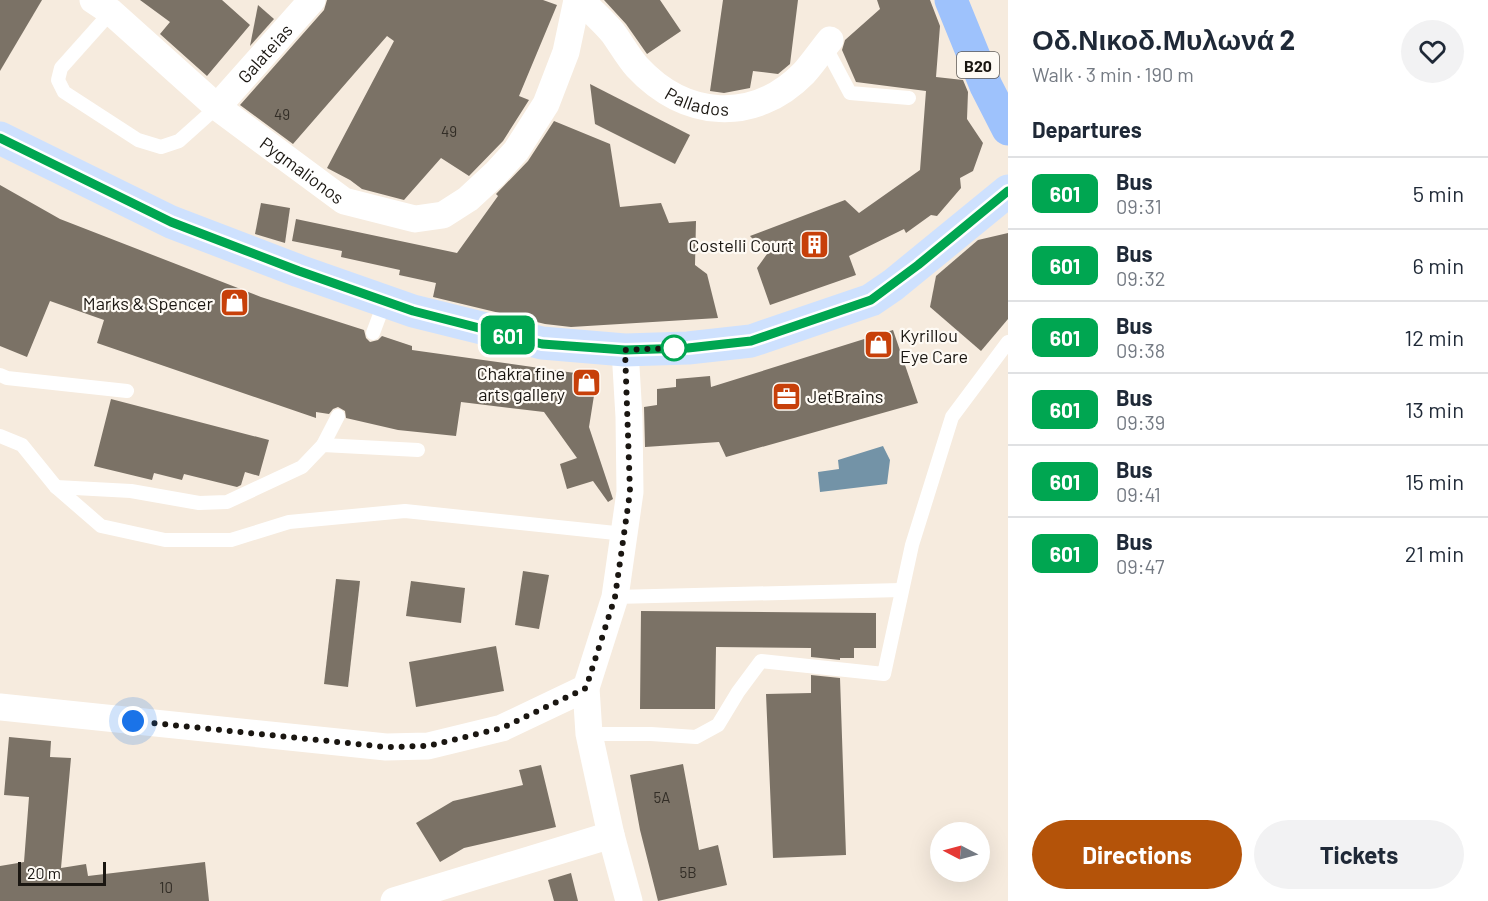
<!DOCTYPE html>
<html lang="en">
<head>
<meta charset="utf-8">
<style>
  body { margin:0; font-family:Barlow,sans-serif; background:#f2f2f3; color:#1f2937; height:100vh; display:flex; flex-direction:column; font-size:22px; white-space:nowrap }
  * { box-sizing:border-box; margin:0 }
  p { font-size:20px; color:#747a83 }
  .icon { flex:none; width:33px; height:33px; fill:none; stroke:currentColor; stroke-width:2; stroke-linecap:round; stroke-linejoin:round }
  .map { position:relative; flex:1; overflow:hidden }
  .drawer { display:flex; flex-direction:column; background:#fff; width:480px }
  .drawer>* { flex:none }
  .badge { padding:0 12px; border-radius:9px; font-size:21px; line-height:39px }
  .needle { width:39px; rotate:276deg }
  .fabs { position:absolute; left:930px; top:822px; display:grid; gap:12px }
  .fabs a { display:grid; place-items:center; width:60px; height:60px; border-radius:50%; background:#fff; box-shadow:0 6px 24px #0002; font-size:30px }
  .scale { position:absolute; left:18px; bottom:15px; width:88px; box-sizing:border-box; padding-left:6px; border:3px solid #1a1611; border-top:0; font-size:16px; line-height:21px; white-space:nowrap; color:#1a1611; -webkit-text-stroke:4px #fefaf4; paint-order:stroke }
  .you { position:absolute; width:30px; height:30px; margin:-15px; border:4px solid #fff; border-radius:50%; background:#1a73e8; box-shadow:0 0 0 9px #1a73e833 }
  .map>.badge { position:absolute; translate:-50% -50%; box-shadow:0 0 0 3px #fff }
  h2 { padding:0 24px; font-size:22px; line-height:54px }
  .round { display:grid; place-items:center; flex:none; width:63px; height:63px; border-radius:32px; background:#f2f2f3 }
  .summary { display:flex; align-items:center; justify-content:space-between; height:102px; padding:0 24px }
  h1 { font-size:28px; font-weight:700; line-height:45px }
  .action { display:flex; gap:12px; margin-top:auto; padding:12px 24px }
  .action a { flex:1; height:69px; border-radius:36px; background:#b45309; color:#fff; font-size:24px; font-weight:700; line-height:69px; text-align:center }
  .action a+a { background:#f2f2f3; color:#1f2937 }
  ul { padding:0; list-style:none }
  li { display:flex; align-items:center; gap:18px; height:72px; padding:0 24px; border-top:2px solid #e0e1e3 }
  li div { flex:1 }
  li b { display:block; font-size:22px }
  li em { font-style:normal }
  li .badge { min-width:66px; font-weight:700; text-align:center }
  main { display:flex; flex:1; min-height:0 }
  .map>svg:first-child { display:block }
  .water { fill:#7393a7 }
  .building { fill:#7b7266 }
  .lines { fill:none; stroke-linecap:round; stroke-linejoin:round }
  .service { stroke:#fff; stroke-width:14 }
  .minor { stroke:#fff; stroke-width:27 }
  .secondary { stroke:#cee1fe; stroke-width:33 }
  .primary { stroke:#9ec2fc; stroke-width:33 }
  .line-casing { stroke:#fff; stroke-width:14 }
  .line { stroke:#00a651; stroke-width:9 }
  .walk { stroke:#1a1611; stroke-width:6; stroke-dasharray:0 10.8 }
  .stop-dot { fill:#fff; stroke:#00a651; stroke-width:3 }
  .labels { text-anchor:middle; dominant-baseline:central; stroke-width:4.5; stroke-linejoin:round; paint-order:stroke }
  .number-label { font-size:15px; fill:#322d26 }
  .shield { fill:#fefaf4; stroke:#5e5a55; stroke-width:1.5 }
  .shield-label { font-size:16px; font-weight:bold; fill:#1a1611 }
  .street-label { font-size:18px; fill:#1a1611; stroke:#fefaf4 }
  .poi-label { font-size:18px; fill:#1a1611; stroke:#fefaf4; text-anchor:end }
</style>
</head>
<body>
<main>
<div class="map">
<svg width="1008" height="901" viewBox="0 0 1008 901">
  <rect width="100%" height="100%" fill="#f6ebde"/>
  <path class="water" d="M883,446L890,460L887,484L820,492L818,472L839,469L838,460Z"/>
  <g class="building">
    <path d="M0,0H42L0,71Z"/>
    <path d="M140,0H222L250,25L207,76L160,34L170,22Z"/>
    <path d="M327,0H543L557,5L519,96L529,100L503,141L469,176L441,158L404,200L362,189L350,180L327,168L394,41L387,36L293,144L240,105L324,10Z"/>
    <path d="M604,0H660L681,31L647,54L626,24Z"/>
    <path d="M723,0H798L790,64L778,74L753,71L750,88L724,93L710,91Z"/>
    <path d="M877,0H930L940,26L936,77L963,80L968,92L967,119L983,143L973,171L960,178L961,188L937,216L931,215L906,233L904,229L849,256L856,275L770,305L757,268L767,254L750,236L845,200L859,213L920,170L926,91L856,82L842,50L845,40L880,9Z"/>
    <path d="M258,5L274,19L250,46Z"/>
    <path d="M590,84L690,135L675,164L595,124Z"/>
    <path d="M554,121L610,144L620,207L661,203L669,223L696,221L695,265L707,274L718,318L571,327L545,324L433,297L436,283L399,275L400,270L341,257L342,251L292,241L296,219L457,253L498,196L496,194L528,161Z"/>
    <path d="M0,185L60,219L261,297L364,330L366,338L370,342L378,340L382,336L412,346V350L589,375L596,383L589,427L613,499L608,502L593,481L567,489L560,464L577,458L544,412L461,402L456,436L398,430L346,418L345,411L338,407L333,409L329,414L316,412V418L97,343L104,320L50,301L27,357L0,346Z"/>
    <path d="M261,203L290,208L285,243L255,234Z"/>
    <path d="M1008,233V319L981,351L930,307L936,276L978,240Z"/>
    <path d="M893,330L918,403L726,457L719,442L645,447L644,407L657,405V389L676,387V379L710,376L711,387Z"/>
    <path d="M111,399L269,440L259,476L245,472L241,485L237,487L184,474L182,480L154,473L152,480L94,466Z"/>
    <path d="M523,571L549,575L539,629L515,625Z"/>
    <path d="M336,579L360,581L348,687L324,684Z"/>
    <path d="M411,581L465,588L461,623L406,616Z"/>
    <path d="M641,611L876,613V648H854V658H840V660L811,657V648L716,647L715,709H640Z"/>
    <path d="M496,646L504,691L416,707L409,662Z"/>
    <path d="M811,675L840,678L846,855L773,858L766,694L811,693Z"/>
    <path d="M9,737L51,741L50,757L71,758L61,868L86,864L88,876L205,862L209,901H0V866L24,862L29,797L4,795Z"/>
    <path d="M683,764L699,850L718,845L727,885L658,901L640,830L630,775Z"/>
    <path d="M541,765L556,827L464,848L440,862L416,823L453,801L523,785L519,770Z"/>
    <path d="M571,873L578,901H554L548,880Z"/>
  </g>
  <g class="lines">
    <g class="service">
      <path d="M111,12L61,68L58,80L64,92L138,140L161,147L179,141L217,107"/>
      <path d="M825,46L850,93L909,98"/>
      <path d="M373,333L385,301"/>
      <path d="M0,375L7,378L127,391"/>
      <path d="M0,436L22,445L56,487L101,526L165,540H231L289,522L405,511L625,534"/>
      <path d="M323,445L338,416"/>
      <path d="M56,487L131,491L199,503L227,502L302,467L323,445L418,450"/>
      <path d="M615,597L901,590"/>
      <path d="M589,734H651L696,737L718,725L738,692L761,661L884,674L912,545L952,417L1008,342"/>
    </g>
    <g class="minor">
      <path id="s1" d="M93,0L111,12L217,107L344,201L415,219L443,215L468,199L495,174L516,151L546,104L566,52L577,0"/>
      <path id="s2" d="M581,0C591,11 603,21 613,33C621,44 628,57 637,67C685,119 754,124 804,73C813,63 821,51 830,40"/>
      <path id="s3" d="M217,107L312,0"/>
      <path d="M625,350L629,417L630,492L615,597L586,688L589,734L611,835L629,901"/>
      <path d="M0,707L386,747L428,746L502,728L586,688"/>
      <path d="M394,901L611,835"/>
    </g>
    <path class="secondary" d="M0,138L171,222L299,271L413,311L542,343L625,350L688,348L751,341L871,300L893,285L1008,191"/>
    <path class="primary" d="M951,0L986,86L1008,129"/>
  </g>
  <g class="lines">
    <defs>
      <path id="line" d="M0,138L171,222L299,271L413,311L542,344L625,350L688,348L751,341L871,300L918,265L1008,191"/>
    </defs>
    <use href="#line" class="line-casing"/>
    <use href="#line" class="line"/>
    <path class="walk" d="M133,721L386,747L428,746L502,728L586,688L615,597L630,492L625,350L674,348"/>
  </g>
  <defs>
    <symbol id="building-square" viewBox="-11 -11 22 22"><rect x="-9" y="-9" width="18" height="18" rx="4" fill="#c7400a" stroke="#fefaf4"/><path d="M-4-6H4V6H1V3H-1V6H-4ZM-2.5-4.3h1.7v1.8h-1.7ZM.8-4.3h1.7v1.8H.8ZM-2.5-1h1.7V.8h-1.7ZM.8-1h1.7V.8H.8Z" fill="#fff"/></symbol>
    <symbol id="shop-square" viewBox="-11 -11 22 22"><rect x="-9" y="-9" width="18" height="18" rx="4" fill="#c7400a" stroke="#fefaf4"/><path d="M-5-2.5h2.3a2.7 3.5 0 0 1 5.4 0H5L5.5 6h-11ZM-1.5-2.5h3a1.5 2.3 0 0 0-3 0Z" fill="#fff"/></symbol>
    <symbol id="office-square" viewBox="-11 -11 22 22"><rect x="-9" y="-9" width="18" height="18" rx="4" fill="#c7400a" stroke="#fefaf4"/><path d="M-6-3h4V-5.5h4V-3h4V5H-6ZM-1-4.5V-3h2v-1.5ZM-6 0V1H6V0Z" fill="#fff"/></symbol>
  </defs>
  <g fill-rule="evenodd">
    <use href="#building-square" x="798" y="228" width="33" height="33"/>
    <use href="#shop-square" x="218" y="286" width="33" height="33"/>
    <use href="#shop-square" x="862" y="328" width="33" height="33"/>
    <use href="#shop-square" x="570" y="366" width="33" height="33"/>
    <use href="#office-square" x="770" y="380" width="33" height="33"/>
  </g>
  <circle class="stop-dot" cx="674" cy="348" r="12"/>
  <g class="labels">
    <g class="number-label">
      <text x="282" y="114">49</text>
      <text x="449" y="131">49</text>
      <text x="662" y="797">5A</text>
      <text x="688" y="872">5B</text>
      <text x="166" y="887">10</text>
    </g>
    <rect class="shield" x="957" y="52" width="42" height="26" rx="4.5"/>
    <g class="shield-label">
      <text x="978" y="65">B20</text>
    </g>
    <g class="street-label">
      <text stroke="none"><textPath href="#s3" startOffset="72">Galateias</textPath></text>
      <text stroke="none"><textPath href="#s2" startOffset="159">Pallados</textPath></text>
      <text stroke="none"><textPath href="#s1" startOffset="270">Pygmalionos</textPath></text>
    </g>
    <g class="poi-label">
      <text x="794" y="245">Costelli Court</text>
      <text x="213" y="303">Marks &amp; Spencer</text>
      <text x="900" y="335" text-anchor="start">Kyrillou<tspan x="900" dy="21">Eye Care</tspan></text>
      <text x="565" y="373">Chakra fine<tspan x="565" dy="21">arts gallery</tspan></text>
      <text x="807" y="396" text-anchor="start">JetBrains</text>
    </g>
  </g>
</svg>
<div class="fabs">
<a><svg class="needle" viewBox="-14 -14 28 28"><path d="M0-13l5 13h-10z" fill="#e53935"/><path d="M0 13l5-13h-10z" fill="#747a83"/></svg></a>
</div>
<div class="scale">20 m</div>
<div class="you" style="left:133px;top:721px"></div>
<b class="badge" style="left:508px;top:335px;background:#00a651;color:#fff">601</b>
</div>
<section class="drawer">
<div class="summary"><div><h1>Οδ.Νικοδ.Μυλωνά 2</h1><p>Walk · 3 min · 190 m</p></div><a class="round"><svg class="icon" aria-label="heart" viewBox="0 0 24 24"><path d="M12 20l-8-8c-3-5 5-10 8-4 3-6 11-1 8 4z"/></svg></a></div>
<h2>Departures</h2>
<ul>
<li><span class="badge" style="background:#00a651;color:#fff">601</span><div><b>Bus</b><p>09:31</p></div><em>5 min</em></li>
<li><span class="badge" style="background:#00a651;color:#fff">601</span><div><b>Bus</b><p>09:32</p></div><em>6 min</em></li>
<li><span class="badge" style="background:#00a651;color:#fff">601</span><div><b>Bus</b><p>09:38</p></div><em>12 min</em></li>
<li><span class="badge" style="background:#00a651;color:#fff">601</span><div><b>Bus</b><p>09:39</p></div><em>13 min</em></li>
<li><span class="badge" style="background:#00a651;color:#fff">601</span><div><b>Bus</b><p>09:41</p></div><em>15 min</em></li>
<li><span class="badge" style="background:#00a651;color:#fff">601</span><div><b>Bus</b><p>09:47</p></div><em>21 min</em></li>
</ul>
<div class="action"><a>Directions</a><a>Tickets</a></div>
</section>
</main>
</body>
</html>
